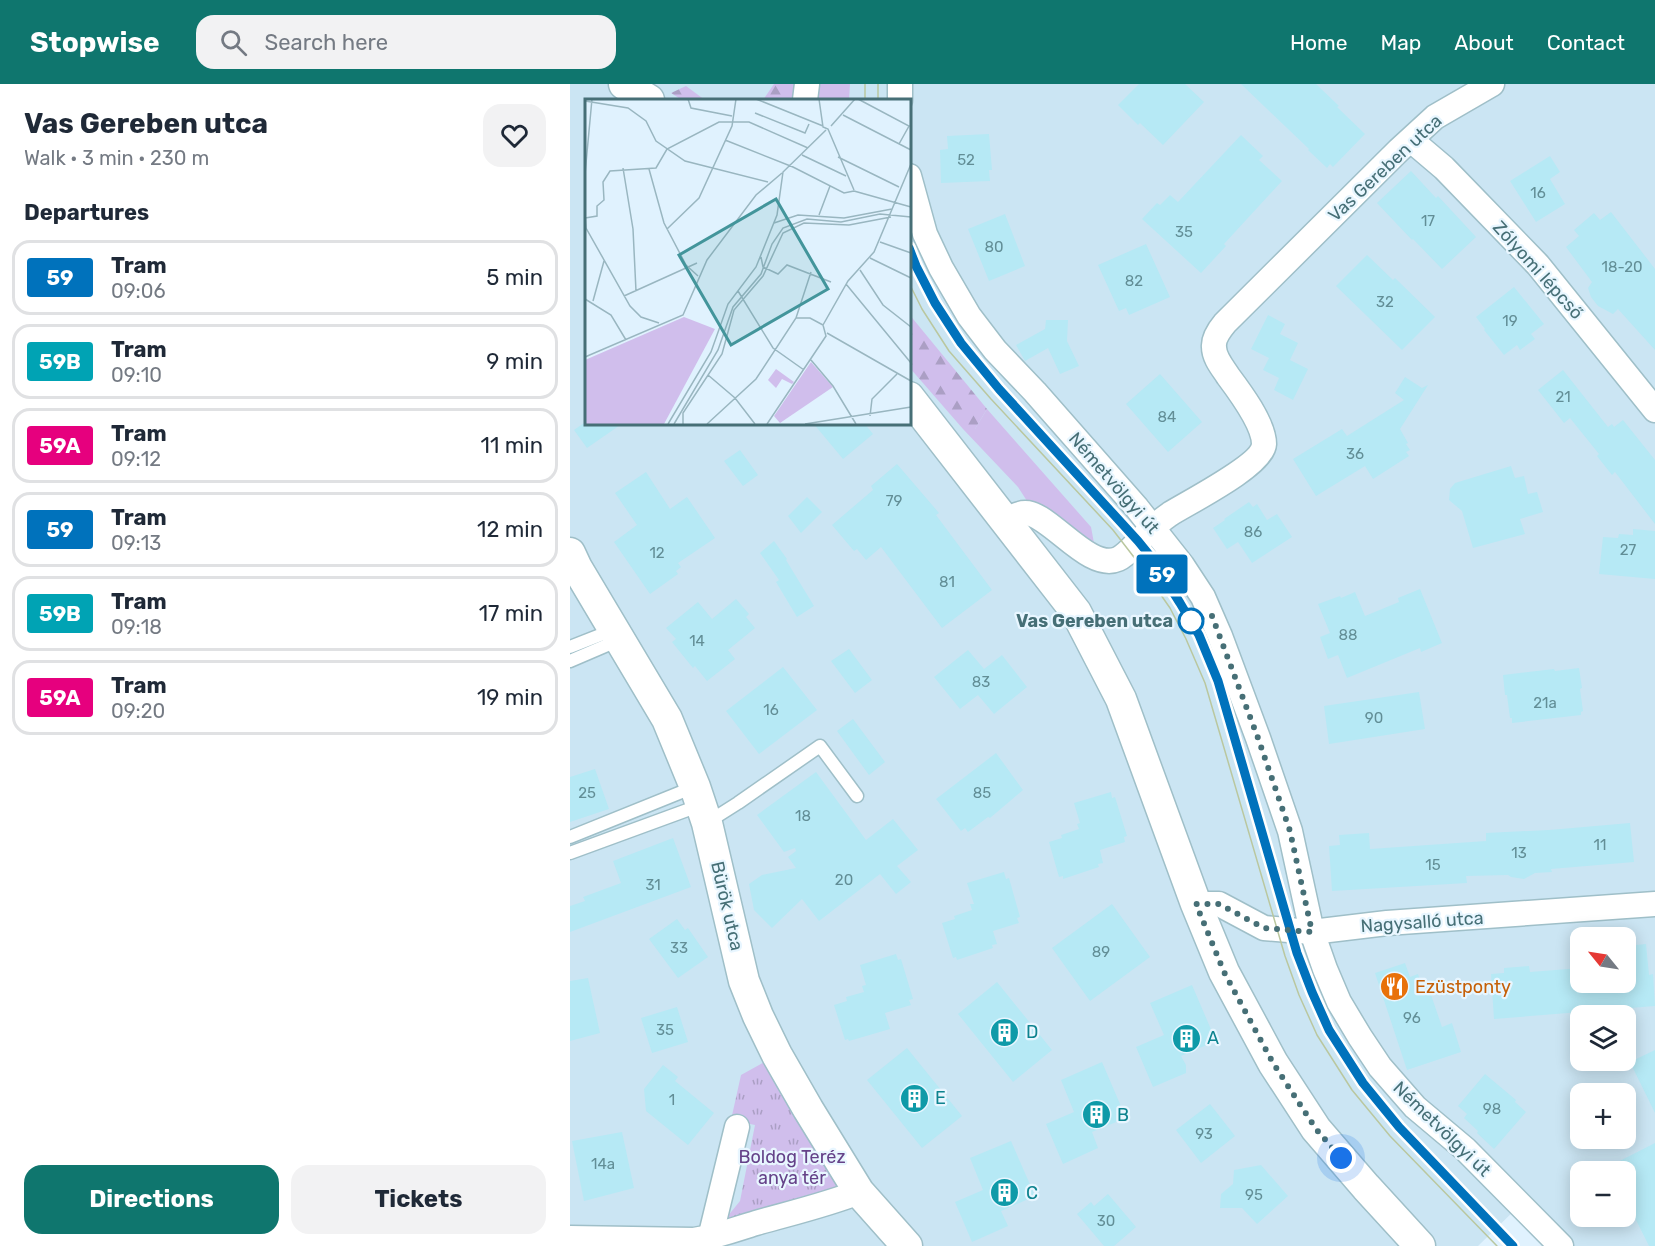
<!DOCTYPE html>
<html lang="en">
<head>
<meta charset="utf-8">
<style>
  body { margin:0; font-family:Rubik,sans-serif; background:#f2f2f3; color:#1f2937; height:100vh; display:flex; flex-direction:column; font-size:22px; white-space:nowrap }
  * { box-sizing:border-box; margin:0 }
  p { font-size:20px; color:#747a83 }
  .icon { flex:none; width:33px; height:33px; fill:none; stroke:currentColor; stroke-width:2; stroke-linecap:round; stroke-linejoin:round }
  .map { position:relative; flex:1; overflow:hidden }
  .drawer { display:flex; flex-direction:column; background:#fff; width:570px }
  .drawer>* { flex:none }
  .badge { padding:0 12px; border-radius:4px; font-size:21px; line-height:39px }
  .needle { width:39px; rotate:300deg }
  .buttons { position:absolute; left:1000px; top:843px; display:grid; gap:12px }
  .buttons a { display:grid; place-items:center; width:66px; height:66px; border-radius:12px; background:#fff; box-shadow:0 3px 15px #0003; font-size:30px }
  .you { position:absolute; width:30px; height:30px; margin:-15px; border:4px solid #fff; border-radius:50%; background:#1a73e8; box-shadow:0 0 0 9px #1a73e833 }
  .map>.badge { position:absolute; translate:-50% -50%; box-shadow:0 0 0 3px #fff }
  h2 { padding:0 24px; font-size:22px; line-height:54px }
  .round { display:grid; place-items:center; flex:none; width:63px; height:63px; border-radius:18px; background:#f2f2f3 }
  .head { display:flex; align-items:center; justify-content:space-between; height:102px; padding:0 24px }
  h1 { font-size:28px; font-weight:700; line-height:45px }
  .primary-button { display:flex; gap:12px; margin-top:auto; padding:12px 24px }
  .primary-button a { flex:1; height:69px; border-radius:18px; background:#0f766e; color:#fff; font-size:24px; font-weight:700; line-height:69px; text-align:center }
  .primary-button a+a { background:#f2f2f3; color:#1f2937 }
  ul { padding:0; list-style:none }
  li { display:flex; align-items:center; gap:18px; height:75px; margin:0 12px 9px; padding:0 12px; border:3px solid #e0e1e3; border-radius:18px }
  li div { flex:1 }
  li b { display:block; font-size:22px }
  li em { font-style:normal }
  li .badge { min-width:66px; font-weight:700; text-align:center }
  header { display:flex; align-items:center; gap:36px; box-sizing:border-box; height:84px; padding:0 30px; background:#0f766e; color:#fff }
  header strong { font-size:28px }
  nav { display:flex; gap:33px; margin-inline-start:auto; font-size:21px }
  .search { width:420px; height:54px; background:#f2f2f3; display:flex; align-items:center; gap:15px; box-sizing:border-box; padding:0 21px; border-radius:18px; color:#747a83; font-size:22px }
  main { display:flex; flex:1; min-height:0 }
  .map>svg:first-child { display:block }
  .residential { fill:#cbe5f3; fill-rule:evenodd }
  .grass { fill:#d0beec }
  .forest { fill:url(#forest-firs) }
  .park { fill:url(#park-tufts) }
  .building { fill:#b6e9f5 }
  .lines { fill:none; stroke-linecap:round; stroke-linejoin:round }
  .service-casing { stroke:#9fbfc8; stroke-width:15 }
  .minor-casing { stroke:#9fbfc8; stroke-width:27 }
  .tertiary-casing { stroke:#9fbfc8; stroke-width:33 }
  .service { stroke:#fff; stroke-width:12 }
  .minor { stroke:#fff; stroke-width:24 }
  .tertiary { stroke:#fff; stroke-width:30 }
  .tram { stroke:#bac79f; stroke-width:1.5 }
  .line-casing { stroke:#fff; stroke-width:14 }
  .line { stroke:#0072bc; stroke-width:9 }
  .walk { stroke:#466f76; stroke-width:6; stroke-dasharray:0 10.8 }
  .stop-dot { fill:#fff; stroke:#0072bc; stroke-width:3 }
  .labels { text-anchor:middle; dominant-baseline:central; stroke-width:4.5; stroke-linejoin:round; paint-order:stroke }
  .number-label { font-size:15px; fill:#628e96 }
  .street-label { font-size:18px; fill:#466f76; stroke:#e8f6ff }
  .stop-label { font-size:18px; font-weight:bold; fill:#466f76; stroke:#e8f6ff; text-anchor:end }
  .food-label { font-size:18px; fill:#c56008; stroke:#e8f6ff; text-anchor:start }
  .culture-label { font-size:18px; fill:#0d838f; stroke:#e8f6ff; text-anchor:start }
  .park-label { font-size:18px; fill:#654289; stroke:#e8f6ff }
  .inset-road { fill:none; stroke:#99b6c0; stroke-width:1.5 }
  .view { fill:#43959b; fill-opacity:0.15; stroke:#43959b; stroke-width:3 }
  .inset-edge { fill:none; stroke:#466f76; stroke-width:3 }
</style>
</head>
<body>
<header>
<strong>Stopwise</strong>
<div class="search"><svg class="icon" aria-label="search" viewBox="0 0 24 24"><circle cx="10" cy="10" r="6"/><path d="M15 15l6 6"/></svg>Search here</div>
<nav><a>Home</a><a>Map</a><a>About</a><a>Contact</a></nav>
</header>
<main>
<section class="drawer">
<div class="head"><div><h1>Vas Gereben utca</h1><p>Walk · 3 min · 230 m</p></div><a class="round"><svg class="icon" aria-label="heart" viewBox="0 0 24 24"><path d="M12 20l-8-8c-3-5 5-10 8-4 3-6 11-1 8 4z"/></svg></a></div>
<h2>Departures</h2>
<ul>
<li><span class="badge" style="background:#0072bc;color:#fff">59</span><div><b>Tram</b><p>09:06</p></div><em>5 min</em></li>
<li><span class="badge" style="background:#00a3b4;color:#fff">59B</span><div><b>Tram</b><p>09:10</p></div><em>9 min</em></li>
<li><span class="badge" style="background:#e6007e;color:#fff">59A</span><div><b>Tram</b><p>09:12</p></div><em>11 min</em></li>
<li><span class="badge" style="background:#0072bc;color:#fff">59</span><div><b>Tram</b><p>09:13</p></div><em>12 min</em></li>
<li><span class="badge" style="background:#00a3b4;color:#fff">59B</span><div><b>Tram</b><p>09:18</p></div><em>17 min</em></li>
<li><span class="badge" style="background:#e6007e;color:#fff">59A</span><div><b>Tram</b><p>09:20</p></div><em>19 min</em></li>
</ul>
<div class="primary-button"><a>Directions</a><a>Tickets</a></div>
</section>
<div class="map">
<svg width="1085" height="1162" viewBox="0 0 1085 1162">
  <defs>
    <pattern id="forest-firs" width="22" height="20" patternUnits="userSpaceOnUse" patternTransform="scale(1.5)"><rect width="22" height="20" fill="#d0beec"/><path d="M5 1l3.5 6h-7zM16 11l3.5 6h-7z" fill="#ab9fc4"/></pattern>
    <pattern id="park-tufts" width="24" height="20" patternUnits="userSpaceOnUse" patternTransform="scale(1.5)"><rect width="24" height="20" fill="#d0beec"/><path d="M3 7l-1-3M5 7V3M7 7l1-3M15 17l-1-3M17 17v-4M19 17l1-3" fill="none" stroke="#ab9fc4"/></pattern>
  </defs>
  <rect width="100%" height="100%" fill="#e0f2fe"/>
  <path class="residential" d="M0,0H1085V1162H991L950,1121L908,1162H0ZM16,16H339V339H16ZM1011,854H1056V898H1011ZM1011,932H1056V976H1011ZM1011,1010H1056V1054H1011ZM1011,1088H1056V1132H1011Z"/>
  <g class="grass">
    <path d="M249,0H280L279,16H246Z"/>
    <path d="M417,325L521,443L524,459L457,417L448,403L393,345H405Z"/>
  </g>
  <g class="forest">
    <path d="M204,0H233L232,8L216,16H193Z"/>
    <path d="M116,2L135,16H112L101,9Z"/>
    <path d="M339,230L417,325L405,345H393L339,283Z"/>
  </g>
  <path class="park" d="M207,971L289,1108L140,1154L170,1117L185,1041L161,1036L171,991Z"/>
  <g class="building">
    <path d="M569,0H615L634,18L593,61L570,39L568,41L548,21Z"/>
    <path d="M671,0H746L769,22L767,23L795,50L763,83L760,80L757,84L738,66L739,65Z"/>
    <path d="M419,50L422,86H419L420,97L371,99L370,66L378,65L377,52Z"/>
    <path d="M671,51L693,72L689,76L712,97L654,160L656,162L631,189L572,135L587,119L590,121L600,111L608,118Z"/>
    <path d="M980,72L990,88L980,95L995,120L966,138L940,97Z"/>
    <path d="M841,87L866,114L868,112L906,153L872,185L843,155L842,156L807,119Z"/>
    <path d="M1041,128L1085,185V266L1048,225L1043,230L1028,222L1021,213L1018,204L1022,198L996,163L1009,152L1004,146L1024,129L1030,136Z"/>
    <path d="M435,130L455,182L419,197L398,145Z"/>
    <path d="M576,160L600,213L559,231L556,224L549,227L528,181Z"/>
    <path d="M797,171L823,196L825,194L865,233L832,266L766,202Z"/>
    <path d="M944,203L974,240L961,250L965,255L950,266L947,261L934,271L914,246L915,245L906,233Z"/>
    <path d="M698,231L715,240L710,250L728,259L720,276L738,285L723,316L704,306L709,294L693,286L699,274L681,265Z"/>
    <path d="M476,236H498L497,257L509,282L490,290L478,264L455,277L446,261L475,245Z"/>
    <path d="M993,286L1038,343L1042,340L1044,343L1053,336L1085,376V440L1045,388L1042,391L1027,372L1029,370L1000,334L994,339L968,306Z"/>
    <path d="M590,290L632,338L598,368L556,320Z"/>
    <path d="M835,293L852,304L858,301L830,345L838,359L836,360L840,366L836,368L839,372L803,395L795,382L746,412L723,375L772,345L777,352L834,316L825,309Z"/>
    <path d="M14,339H53L17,364L4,346Z"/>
    <path d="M243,339H294L303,350L273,375Z"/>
    <path d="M170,366L188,391L173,402L154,377Z"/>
    <path d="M327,380L369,429L366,431L422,506L372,544L311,463L296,476L287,465L284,467L262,441L303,406L301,402Z"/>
    <path d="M941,382L945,394L954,392L958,410L967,408L973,428L950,435L955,450L903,464L892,427L879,416L880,405L885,399Z"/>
    <path d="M76,388L100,425L117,413L145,454L108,479L111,483L106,487L108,490L80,510L44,458L67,441L45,409Z"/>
    <path d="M237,413L252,428L231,449L218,432Z"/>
    <path d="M679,418L683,423L687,420L697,436L707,430L722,453L682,479L668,458L657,465L643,444L655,436L654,435Z"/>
    <path d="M1063,445L1085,447V495L1029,490L1033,453L1048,454L1049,450L1063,451Z"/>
    <path d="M204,457L217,475L216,476L244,522L227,533L206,498L209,496L190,469Z"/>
    <path d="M850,505L872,559L851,568L850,564L777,594L768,571L758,575L750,553L760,549L748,520L770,512L771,514L785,508L795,532L829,518L828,514Z"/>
    <path d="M166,515L179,530L176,533L185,544L158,566L165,575L137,597L125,582L123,584L102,558L106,555L96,544L128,518L142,535Z"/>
    <path d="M279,565L302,596L285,609L261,577Z"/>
    <path d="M398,566L414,585L432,571L457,603L424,630L408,611L390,625L364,593Z"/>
    <path d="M213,583L247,626L189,670L156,627Z"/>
    <path d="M1009,584L1012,604L1010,605L1013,627L1011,628V631L942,639V634H940L937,611H935L933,591L984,585L985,587Z"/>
    <path d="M849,608L855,645L759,660L754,622Z"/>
    <path d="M283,635L315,678L299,691L267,647Z"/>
    <path d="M426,669L453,706L420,734L418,733L398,748L395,744L391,747L366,715Z"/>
    <path d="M25,685L39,725L0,738V693Z"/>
    <path d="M246,688L296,756L323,735L348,766L327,782L341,798L326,810L310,790L249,837L232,815L202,844L184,826L179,800L192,791L226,784L218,773L226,767L225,764L214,768L187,731Z"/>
    <path d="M541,708L542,714L545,713L557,752L554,753L555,758L530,766L533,779L528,780L529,783L493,795V792L489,793L479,758L492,754L491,751L509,745L507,740L510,739L504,719Z"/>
    <path d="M1060,739L1064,778L981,785L982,788L965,789L954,795L941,793L938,791L896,792L897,799L762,807L759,762L770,761L769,751L799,749L800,765L916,757V749L979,746Z"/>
    <path d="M103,754L121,803L0,848V822L15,817L13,813L51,799L43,777Z"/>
    <path d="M434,788L436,795L439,794L450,833L447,834L449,839L423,847L427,860L422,861L423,864L387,876L386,873L383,874L372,839L385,835L384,832L402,826L400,820H404L397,799Z"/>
    <path d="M542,820L580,873L520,917L482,864Z"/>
    <path d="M107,835L115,846L118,844L138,873L108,894L79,855Z"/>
    <path d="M1076,860L1079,891L1083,890L1085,922L924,935L921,890L934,889V884L959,882L960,888L1011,884V898H1056V862Z"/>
    <path d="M326,870L328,876L331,875L343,915L339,916L341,921L315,929L320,945L279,957L278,955L275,956L264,921L277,917L276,913L294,908L292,902L296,901L290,881Z"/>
    <path d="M835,879L840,893L848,890L852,903L858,902L872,943L882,939L891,968L837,986L805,889Z"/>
    <path d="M18,894L30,949L0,957V897Z"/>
    <path d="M427,898L482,966L443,998L388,930Z"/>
    <path d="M622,901L646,957L611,972L616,981V989L583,1003L566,963L594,951L580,919Z"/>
    <path d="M107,923L118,958L82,969L71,934Z"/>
    <path d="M337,964L392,1032L352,1064L297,996Z"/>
    <path d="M1085,966V1029L1060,978Z"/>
    <path d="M532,978L556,1034L522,1048L528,1064L493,1080L476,1040L504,1028L491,996Z"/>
    <path d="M93,981L108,993L105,997L144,1029L118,1061L76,1027L74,1005Z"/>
    <path d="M915,990L946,1016L945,1018L956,1028L924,1065L907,1049L908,1047L894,1034L897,1030L888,1022Z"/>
    <path d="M640,1020L665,1052L631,1079L606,1046Z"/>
    <path d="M52,1048L64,1104L14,1117L2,1057Z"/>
    <path d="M441,1057L465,1112L431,1127L438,1142L402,1158L385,1118L413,1106L400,1074Z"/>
    <path d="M1085,1059V1162H1079L1056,1116V1088H1028Z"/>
    <path d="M691,1081L718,1112L687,1140L672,1124H650L651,1110L663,1100L664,1086Z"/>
    <path d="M538,1110L566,1143L544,1162H534L507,1130L521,1118L524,1122Z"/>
  </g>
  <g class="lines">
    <defs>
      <g id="service">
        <path d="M0,563L43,546"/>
        <path d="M0,577L49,556"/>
        <path d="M138,738L168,719L250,662L287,712"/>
        <path d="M0,753L124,703"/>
        <path d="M0,769L131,721"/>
      </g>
      <g id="minor">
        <path d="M330,0V16"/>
        <path d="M235,16L237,0"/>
        <path d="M841,56L874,84L968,181L1085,326"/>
        <path d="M339,92L355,150L371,184L399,232L425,266L465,308L567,424L612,481L633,513L650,552L688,654L720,747L742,848L755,885L769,918L790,953L810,983L845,1023L895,1065L991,1162"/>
        <path d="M436,438C444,432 451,427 461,430C486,438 521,487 548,475C557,471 565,460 572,454C581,445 590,437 600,430C619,418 693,381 694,360C694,340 670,308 658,292C653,284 644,274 644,263C643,254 650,245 655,239L829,66L865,33L922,0"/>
        <path d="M626,820H649L694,844L742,848L817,839L1085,820"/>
        <path d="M0,1154L124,1156C145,1153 166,1145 186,1139C221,1129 256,1121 289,1108"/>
        <path d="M139,1162L140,1154L167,1043"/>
      </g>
      <g id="tertiary">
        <path d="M54,0L79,16"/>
        <path d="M339,313L506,528L551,615L626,820L654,888L703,979L746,1045L796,1103L850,1162"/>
        <path d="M0,469L7,484L97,635L125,703L137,739L174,897L188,932L207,971L238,1025L289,1108L337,1162"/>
      </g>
    </defs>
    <use href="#service" class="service-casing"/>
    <use href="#minor" class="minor-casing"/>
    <use href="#tertiary" class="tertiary-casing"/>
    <use href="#service" class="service"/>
    <use href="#minor" class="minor"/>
    <use href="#tertiary" class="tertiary"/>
    <g class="tram">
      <path d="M308,0V16"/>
      <path d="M295,16V0"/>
      <path d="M339,164L346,182L365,219L391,259L429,305L568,457L581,473L611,519L629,551L648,597L727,869L742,908L759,947L793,999L829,1043L943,1162"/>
      <path d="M339,199L352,225L379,267L421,315L543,446L570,481L600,524L616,555L635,599L715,872L729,911L747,951L782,1006L820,1052L927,1162"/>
    </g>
  </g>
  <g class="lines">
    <defs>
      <path id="line" d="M339,164L346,182L365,219L391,259L429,305L568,457L581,473L610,519L629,551L648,597L727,869L742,908L759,946L793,999L829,1043L943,1162"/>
    </defs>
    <use href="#line" class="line-casing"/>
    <use href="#line" class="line"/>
    <path class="walk" d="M621,537L642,532L688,654L720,747L742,848L694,844L649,820H626L654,888L703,979L746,1045L771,1074"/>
  </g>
  <defs>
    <symbol id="restaurant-disc" viewBox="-11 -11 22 22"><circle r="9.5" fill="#e8710a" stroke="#e8f6ff"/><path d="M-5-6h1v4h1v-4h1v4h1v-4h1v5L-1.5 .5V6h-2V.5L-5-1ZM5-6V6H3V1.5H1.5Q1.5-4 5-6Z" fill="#fff"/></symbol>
    <symbol id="building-disc" viewBox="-11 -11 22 22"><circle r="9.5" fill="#0f9aa8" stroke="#e8f6ff"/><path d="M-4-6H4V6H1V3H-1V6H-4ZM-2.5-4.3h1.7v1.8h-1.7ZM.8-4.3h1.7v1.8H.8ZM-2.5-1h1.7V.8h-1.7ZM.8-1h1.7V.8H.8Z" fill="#fff"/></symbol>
  </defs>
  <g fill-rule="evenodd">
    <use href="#restaurant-disc" x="808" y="886" width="33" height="33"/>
    <use href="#building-disc" x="418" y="932" width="33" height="33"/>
    <use href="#building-disc" x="600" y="938" width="33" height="33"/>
    <use href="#building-disc" x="328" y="998" width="33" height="33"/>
    <use href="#building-disc" x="510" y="1014" width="33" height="33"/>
    <use href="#building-disc" x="418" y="1092" width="33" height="33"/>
  </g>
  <circle class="stop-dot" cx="621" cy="537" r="12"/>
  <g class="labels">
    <g class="number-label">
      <text x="396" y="76">52</text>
      <text x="968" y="109">16</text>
      <text x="858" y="137">17</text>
      <text x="614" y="148">35</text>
      <text x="424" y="163">80</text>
      <text x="1052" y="183">18-20</text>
      <text x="564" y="197">82</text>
      <text x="815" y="218">32</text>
      <text x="940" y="237">19</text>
      <text x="993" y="313">21</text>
      <text x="597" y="333">84</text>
      <text x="785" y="370">36</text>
      <text x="324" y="417">79</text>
      <text x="683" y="448">86</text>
      <text x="1058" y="466">27</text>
      <text x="87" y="469">12</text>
      <text x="377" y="498">81</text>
      <text x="778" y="551">88</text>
      <text x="127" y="557">14</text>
      <text x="411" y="598">83</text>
      <text x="975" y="619">21a</text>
      <text x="201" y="626">16</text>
      <text x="804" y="634">90</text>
      <text x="17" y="709">25</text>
      <text x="412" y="709">85</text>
      <text x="233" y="732">18</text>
      <text x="1030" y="761">11</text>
      <text x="949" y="769">13</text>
      <text x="863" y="781">15</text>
      <text x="274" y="796">20</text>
      <text x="83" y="801">31</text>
      <text x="109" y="864">33</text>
      <text x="531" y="868">89</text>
      <text x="842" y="934">96</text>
      <text x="95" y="946">35</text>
      <text x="102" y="1016">1</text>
      <text x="922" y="1025">98</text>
      <text x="634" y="1050">93</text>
      <text x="33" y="1080">14a</text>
      <text x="684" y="1111">95</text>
      <text x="536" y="1137">30</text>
    </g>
    <g class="street-label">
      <text transform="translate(815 84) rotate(-43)">Vas Gereben utca</text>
      <text transform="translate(968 186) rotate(48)">Zólyomi lépcső</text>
      <text transform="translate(544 399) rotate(49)">Németvölgyi út</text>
      <text transform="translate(157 822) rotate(77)">Bürök utca</text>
      <text transform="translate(852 838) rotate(-4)">Nagysalló utca</text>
      <text transform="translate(872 1045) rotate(44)">Németvölgyi út</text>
    </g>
    <g class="stop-label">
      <text x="603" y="537">Vas Gereben utca</text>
    </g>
    <g class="food-label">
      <text x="845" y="903">Ezüstponty</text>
    </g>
    <g class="culture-label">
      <text x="456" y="948">D</text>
      <text x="637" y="954">A</text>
      <text x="365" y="1014">E</text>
      <text x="547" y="1031">B</text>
      <text x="456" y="1109">C</text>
    </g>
    <g class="park-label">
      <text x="222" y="1073">Boldog Teréz<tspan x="222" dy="21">anya tér</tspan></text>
    </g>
  </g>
  <g transform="translate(15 15)">
    <rect width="326" height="326" fill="#e0f2fe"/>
    <path d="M226,263L248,288L195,324L189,317Z" fill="#d0beec"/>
    <path d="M99,218L130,230L79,325H0V261Z" fill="#d0beec"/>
    <path d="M191,270L209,283L207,285L197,280L191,289L183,281Z" fill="#d0beec"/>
    <path class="inset-road" d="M103,0L106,9L147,17M171,0L238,27M234,0L238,28L243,30L269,91M273,0L324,27L314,45M0,2L43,9L61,22L71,42L100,62L183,83M170,14L220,34L224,25M258,16L326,51M246,27L270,0M140,41L208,68L259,94L269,92M217,56L261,77M253,58L314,88M38,69L48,130L51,192M64,70L79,124L101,166L113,177M0,75L7,0M269,92L326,108M0,114L1,129L45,207L56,218L74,224M234,116L245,87M0,119L12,117V107L19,101L18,83L25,72L71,69L82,50L134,23H164L223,49M189,124L213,116L259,119L307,110M82,130L114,99L147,27L151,0M295,143L326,154M176,158L178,168L193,175L202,166L246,183M285,159L326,179M275,171L298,206L326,228M261,185L326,264M153,192L188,249L219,271M39,197L112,164M0,200L26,216L41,241M8,202L19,162M211,219H225L238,226M238,226L263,182L289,153L326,65M242,234L326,282M0,258L98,216L122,161L171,96L197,74M226,261L248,287L271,325M123,276L150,299L170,325M285,317L287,300L312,275M83,325L126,253L143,205L171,168L192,116L198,73L241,31M89,325L133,251L148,208L176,175L187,145L198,129L222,120L256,123L295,115L326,118M98,325V314L137,255L149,211L178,177L198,134L219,124L264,126L306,118M122,325L171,280L211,219L226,173M182,325L241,237L238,226M220,325L326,308"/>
    <path class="view" d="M191,100L243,190L146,246L94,156Z"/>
    <rect width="326" height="326" class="inset-edge"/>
  </g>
</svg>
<div class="buttons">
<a><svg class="needle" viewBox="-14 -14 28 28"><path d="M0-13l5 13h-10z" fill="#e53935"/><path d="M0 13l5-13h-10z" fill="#747a83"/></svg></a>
<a><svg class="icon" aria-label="layers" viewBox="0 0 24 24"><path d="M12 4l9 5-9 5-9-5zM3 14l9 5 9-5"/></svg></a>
<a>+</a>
<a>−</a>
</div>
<div class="you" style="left:771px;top:1074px"></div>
<b class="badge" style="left:592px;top:490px;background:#0072bc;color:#fff">59</b>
</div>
</main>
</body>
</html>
